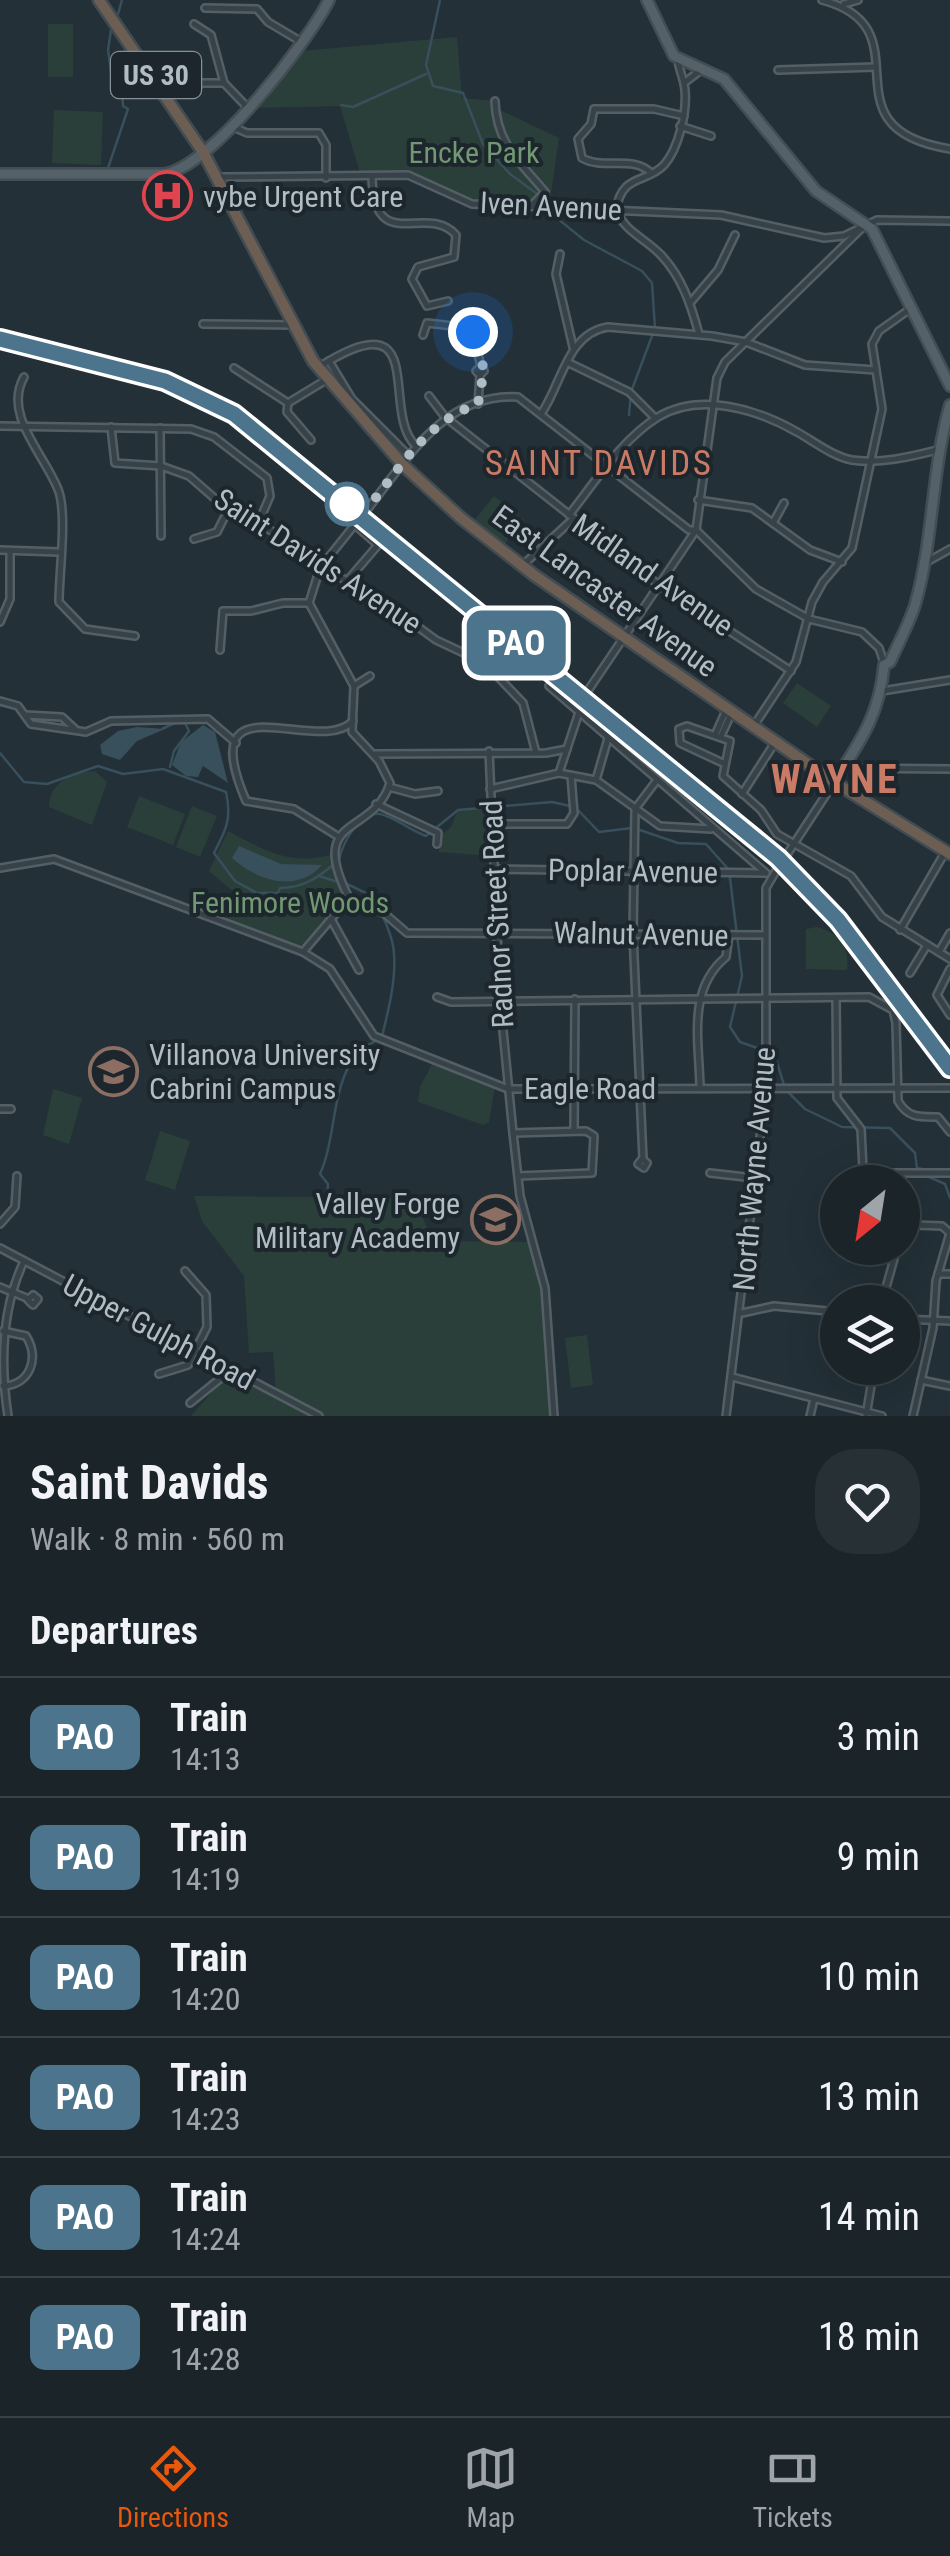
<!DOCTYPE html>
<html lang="en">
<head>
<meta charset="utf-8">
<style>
  body { margin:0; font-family:"Roboto Condensed",sans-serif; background:#273035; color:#f1f3f6; height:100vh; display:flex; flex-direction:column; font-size:38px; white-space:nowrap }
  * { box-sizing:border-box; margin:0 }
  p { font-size:32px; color:#9fa4a8 }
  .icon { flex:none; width:55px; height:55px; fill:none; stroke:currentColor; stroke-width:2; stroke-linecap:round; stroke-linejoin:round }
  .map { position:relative; height:1416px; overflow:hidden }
  .drawer { display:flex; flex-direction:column; background:#1a2429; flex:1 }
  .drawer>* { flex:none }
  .badge { padding:0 20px; border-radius:15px; font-size:35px; line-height:65px }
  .needle { width:65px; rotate:210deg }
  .fabs { position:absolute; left:820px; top:1165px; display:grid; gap:20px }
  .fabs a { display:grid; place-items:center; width:100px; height:100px; border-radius:50%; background:#1a2429; box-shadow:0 10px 40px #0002,0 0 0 2px #384146; font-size:50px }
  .you { position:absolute; width:50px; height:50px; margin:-25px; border:8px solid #fff; border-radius:50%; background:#1a73e8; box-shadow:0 0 0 15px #1a73e833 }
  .map>.badge { position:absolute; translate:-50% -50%; box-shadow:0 0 0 5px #fff }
  h2 { padding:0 30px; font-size:38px; line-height:90px }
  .round { display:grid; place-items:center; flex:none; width:105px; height:105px; border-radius:40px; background:#273035 }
  .head { display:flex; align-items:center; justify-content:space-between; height:170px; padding:0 30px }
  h1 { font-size:48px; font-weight:700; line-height:75px }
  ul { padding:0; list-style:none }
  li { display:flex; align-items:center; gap:30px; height:120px; padding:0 30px; border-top:2px solid #384146 }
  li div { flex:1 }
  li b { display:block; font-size:38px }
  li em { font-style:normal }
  li .badge { min-width:110px; font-weight:700; text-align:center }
  .tab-bar { display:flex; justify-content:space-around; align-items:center; height:140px; border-top:2px solid #384146; background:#1a2429; font-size:28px; color:#9fa4a8 }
  .tab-bar a { display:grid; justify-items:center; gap:5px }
  .tab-bar .on { color:#ea580c }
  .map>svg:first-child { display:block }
  .green { fill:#2b3f3a }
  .water { fill:#384f5c }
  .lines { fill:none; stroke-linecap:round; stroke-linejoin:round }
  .stream { stroke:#384f5c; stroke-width:2.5 }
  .minor-casing { stroke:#545f65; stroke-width:10 }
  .major-casing { stroke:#434d54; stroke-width:14 }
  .highway-casing { stroke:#414c52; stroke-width:15 }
  .minor { stroke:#364148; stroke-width:5 }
  .major { stroke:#546168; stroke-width:9 }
  .highway { stroke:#6d5e54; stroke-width:10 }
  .rail { stroke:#5b6870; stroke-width:2.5; stroke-dasharray:10 10; stroke-linecap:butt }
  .line-casing { stroke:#fff; stroke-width:22 }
  .line { stroke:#4c748c; stroke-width:15 }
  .walk { stroke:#b1bdc4; stroke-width:10; stroke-dasharray:0 18 }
  .stop-dot { fill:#fff; stroke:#4c748c; stroke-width:5 }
  .labels { text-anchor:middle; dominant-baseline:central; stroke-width:8; stroke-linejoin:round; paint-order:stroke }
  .shield { fill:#1c262c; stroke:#849096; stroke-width:2.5 }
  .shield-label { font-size:28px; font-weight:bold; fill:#b1bdc4 }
  .park-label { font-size:30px; fill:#719872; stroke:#1c262c }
  .poi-label { font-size:30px; fill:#b1bdc4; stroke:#1c262c; text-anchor:start }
  .street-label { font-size:30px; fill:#b1bdc4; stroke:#1c262c }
  .quarter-label { font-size:35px; letter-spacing:2.5px; fill:#ca7b66; stroke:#1c262c }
  .district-label { font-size:40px; font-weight:bold; letter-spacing:2.5px; fill:#ca7b66; stroke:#1c262c }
</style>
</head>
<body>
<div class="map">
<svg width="950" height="1416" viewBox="0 0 950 1416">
  <rect width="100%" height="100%" fill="#233037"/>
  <g class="green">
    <rect x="48" y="24" width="25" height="53"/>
    <path d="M457,37L462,98L495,101L496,108L559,138L549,207L472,204L423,179L361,176L340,106L252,108L301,51Z"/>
    <path d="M54,110L103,112L101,165L52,163Z"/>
    <path d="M494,496L524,520L500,550L472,523Z"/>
    <path d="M797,683L831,706L817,727L783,703Z"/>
    <path d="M95,771L107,782L92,825L49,807C49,782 72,773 95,771Z"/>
    <path d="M139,796L185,814L173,845L127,827Z"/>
    <path d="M192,806L217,816L200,857L176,847Z"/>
    <path d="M491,808L492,856L439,852V837L451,827L458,810Z"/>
    <path d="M228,831C266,851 291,867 334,854L349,898L303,952L226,922L235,893L209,871Z"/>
    <path d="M817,927C838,932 850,948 847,970L806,969V929Z"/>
    <path d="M432,1064L495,1086L489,1122L483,1125L418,1102L420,1087Z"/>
    <path d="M53,1089L82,1098L69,1144L43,1135Z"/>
    <path d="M160,1131L190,1141L175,1190L145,1180Z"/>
    <path d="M194,1196L414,1198L433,1241L532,1242L543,1278L554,1416H191L232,1369L276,1392L273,1352L249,1353L244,1276L202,1221Z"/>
    <path d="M587,1335L593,1385L571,1388L565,1338Z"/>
  </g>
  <g class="water">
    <path d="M203,725L215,732L228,783L203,766L198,777L186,776L172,765L181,742Z"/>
    <path d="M137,727L165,729L137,741L120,760L102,754L100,745L118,731Z"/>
    <path d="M239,846L281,864L322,865C297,894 256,880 232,858Z"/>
  </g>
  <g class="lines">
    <g class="stream">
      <path d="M440,0L426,65L433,86L463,93L483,144L510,174L536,193L547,210L584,240L642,271L652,283L655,328L631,392L629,415"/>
      <path d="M118,14L122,0"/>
      <path d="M341,105L353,107L426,74"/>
      <path d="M108,168L128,109L123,106L122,89L113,85L108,50L111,30"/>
      <path d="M162,729L177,722"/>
      <path d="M0,753L24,782L47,784L98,766L123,774L163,769L226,792C232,819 226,830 214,853L235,881L257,893H278L280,888C305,888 320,876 339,860C342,845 359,810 380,814C395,817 411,831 426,836L458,810L552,802L570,806"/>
      <path d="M170,767L174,751L189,731L185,723"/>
      <path d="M577,809L599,832L632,828"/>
      <path d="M637,829L678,843L706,844L729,870L742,976L730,1027L740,1042L763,1050"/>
      <path d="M319,876L338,882"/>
      <path d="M769,1054L775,1056L784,1085"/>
      <path d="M786,1090L805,1109L842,1127L890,1128L915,1153L917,1168L927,1170"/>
      <path d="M929,1177L945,1184L950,1198"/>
      <path d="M326,1208L328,1184L320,1174C337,1136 330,1089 357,1053C364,1044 375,1044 382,1036C389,1009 399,968 392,941C389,928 381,914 376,898L345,883"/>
    </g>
    <defs>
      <g id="minor">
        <path d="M822,0C930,29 818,128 950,149"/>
        <path d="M844,4L858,0"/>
        <path d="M205,8L257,9L268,22L300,41"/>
        <path d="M194,24L211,35L224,83"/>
        <path d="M678,60C679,70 684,79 685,90C687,112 679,148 664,165C646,184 622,173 616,210C625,232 645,238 661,255C682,277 691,305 699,334"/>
        <path d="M778,70L876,67"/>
        <path d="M684,83L701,70"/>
        <path d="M185,93L202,83H224L248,108"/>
        <path d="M495,101C496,143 520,162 545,192L531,206"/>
        <path d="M231,126L247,133H319L326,145V178"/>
        <path d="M680,126L711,136"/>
        <path d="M651,173C634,155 603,170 582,158L578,139L591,124L594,109H654L684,116"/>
        <path d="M372,176C373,257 427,202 456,235L454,257L418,267L412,279L427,306L448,301"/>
        <path d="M222,177L408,175L472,204L721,215L824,238L844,236L877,220L950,221"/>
        <path d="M560,254L556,274L573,347"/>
        <path d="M690,303L718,270L735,235"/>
        <path d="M203,324L292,325"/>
        <path d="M423,335L427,323L471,328L481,366"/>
        <path d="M329,361L352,399L409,456"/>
        <path d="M569,363L629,392L655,418"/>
        <path d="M319,367C432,296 379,412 416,446"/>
        <path d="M234,368L288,403L326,380"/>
        <path d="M24,377C2,416 47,457 59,492C67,517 59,573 59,602L85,629L135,636"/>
        <path d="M429,396L445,417L659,585L791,671"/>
        <path d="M288,403L287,412L311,440"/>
        <path d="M478,404L480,375L476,371L481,366L484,371L480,375"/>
        <path d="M541,414C562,384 567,333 608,327L712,336L746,342L805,365L876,370"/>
        <path d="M0,426L191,429L214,437L267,478L270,496L258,524"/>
        <path d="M111,427L115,463L161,466L189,476L228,510L278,534L320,568L369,591L436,640L485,663L523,703L536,753"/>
        <path d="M160,428L161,536"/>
        <path d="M698,500L752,508L810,550L842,562"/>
        <path d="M366,511C407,460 443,393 518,397L689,530H696L756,589L809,619L862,632L879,648L884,663"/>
        <path d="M569,515C595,482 622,439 658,417C700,392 757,409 797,432C815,442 832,456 852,460C880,464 910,457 937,450"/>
        <path d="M773,523L784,503"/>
        <path d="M194,539L217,532L228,510"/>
        <path d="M0,550L59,552"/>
        <path d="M925,563L950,549"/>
        <path d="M524,564L573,519"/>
        <path d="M348,580L378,545L355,525"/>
        <path d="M0,622L10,599V552"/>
        <path d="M220,650L223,611H251L283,603H309"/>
        <path d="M354,686L370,676"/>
        <path d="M549,686L766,873"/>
        <path d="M882,691L950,680"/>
        <path d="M587,692L696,530L717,378L725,362L865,225"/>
        <path d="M0,701L18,706L31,724L86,732L111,721L208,719L236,743"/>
        <path d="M25,715L62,717L75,729"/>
        <path d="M755,724L796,662L812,602L823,582L852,548L882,409L872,344L879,331L910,309"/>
        <path d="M716,733L727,708"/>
        <path d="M721,736L732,712"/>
        <path d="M489,751L500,1000L513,1133L520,1196L545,1288L554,1416"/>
        <path d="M375,754L546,753L567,749"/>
        <path d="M725,764L680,743L679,729L687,726L730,741L723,776L761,810L777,834L851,876L882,917L950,959"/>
        <path d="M843,768L950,769"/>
        <path d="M559,773L596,780L660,826L711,829"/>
        <path d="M559,773L583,700"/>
        <path d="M596,780L609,735"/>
        <path d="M389,787L415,794L438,791"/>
        <path d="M490,789L559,773"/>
        <path d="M742,794L774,744"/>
        <path d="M376,804L438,833L437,844"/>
        <path d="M491,824H567L574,813L571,776"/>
        <path d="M339,837L294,809L246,801C192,674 319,758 353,721"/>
        <path d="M786,856L833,784"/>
        <path d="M0,868L54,859L303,952L330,969L374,1036L508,1089L950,1088"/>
        <path d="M493,869L765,873"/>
        <path d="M349,898C306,813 374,837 390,783L379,761L352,732L354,686L309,603L320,568L360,518"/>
        <path d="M349,898L385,914L407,933L764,935"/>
        <path d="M331,919L359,970"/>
        <path d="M900,930L944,854"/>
        <path d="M303,952L349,898"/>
        <path d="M939,952L950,933"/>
        <path d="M950,969L937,995L950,1015"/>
        <path d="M910,973L927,945"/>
        <path d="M437,997L451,1002L869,997L893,1010L896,1023L898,1101C908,1118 919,1117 938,1117L950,1132"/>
        <path d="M836,998L837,1098L861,1129L863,1169L868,1173H950"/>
        <path d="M700,1087C699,1040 687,989 726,957L729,935"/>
        <path d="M0,1109H11"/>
        <path d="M574,1131L575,999"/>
        <path d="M513,1133L586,1131L594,1136L592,1173L518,1176"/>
        <path d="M642,1159L647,1163L644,1168L638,1164Z"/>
        <path d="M643,1159L633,934L635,809L657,780"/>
        <path d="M710,1173L754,1178"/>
        <path d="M0,1224L15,1207L17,1176"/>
        <path d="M902,1234L914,1225L942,1226L950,1233L936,1281L933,1328L913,1416"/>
        <path d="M0,1248L319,1416"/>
        <path d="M938,1274H950"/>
        <path d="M0,1287L29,1299"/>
        <path d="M33,1295L38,1299L33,1305L28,1300Z"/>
        <path d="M882,1302L897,1248"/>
        <path d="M742,1313L774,1306L838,1312"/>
        <path d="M902,1319L950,1321"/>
        <path d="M159,1374L188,1365L207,1327L206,1295L185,1271"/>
        <path d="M732,1377L882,1416"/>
        <path d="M921,1380L950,1386"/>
        <path d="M3,1386C30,1385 40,1358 26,1336L3,1331"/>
        <path d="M190,1403L232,1369"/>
        <path d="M8,1416C0,1363 1,1310 24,1261"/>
        <path d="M726,1416L766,1088V888L780,864"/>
        <path d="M810,1416L814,1399"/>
        <path d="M866,1416L874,1368"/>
      </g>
      <g id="major">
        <path d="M647,0L674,56L724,79L816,191L872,229L950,386"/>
        <path d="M0,174H163C210,169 308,42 329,0"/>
        <path d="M834,782C860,742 880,714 884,665L890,662C898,644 909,624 915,605C934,539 931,471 950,405"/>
      </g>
      <path id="highway" d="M99,0L203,152L313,361L403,465L461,518L534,575L834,782L950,854"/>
    </defs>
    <use href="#minor" class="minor-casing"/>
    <use href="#major" class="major-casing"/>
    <use href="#highway" class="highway-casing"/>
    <use href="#minor" class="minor"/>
    <use href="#major" class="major"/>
    <use href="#highway" class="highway"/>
    <path class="rail" d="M0,339L174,384L243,421L792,871L847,931L950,1068"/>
  </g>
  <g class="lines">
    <defs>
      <path id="line" d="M0,339L165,381L234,414L778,858L838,920L950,1068"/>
    </defs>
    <use href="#line" class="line-casing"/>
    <use href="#line" class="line"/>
    <path class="walk" d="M347,504L366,510C400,469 425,422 478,404L484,370L473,332"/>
  </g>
  <defs>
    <symbol id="hospital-ring" viewBox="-11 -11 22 22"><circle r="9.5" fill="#1c262c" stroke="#e0444e" stroke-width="1.5"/><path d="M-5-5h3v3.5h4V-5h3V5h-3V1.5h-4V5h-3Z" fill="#e0444e"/></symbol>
    <symbol id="university-ring" viewBox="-11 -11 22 22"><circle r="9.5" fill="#1c262c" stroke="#8d6e63" stroke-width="1.5"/><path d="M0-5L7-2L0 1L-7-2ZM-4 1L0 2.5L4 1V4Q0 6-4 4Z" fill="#8d6e63"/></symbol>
  </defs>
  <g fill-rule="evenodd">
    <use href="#hospital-ring" x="140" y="168" width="55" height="55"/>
    <use href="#university-ring" x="86" y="1044" width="55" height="55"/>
    <use href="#university-ring" x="468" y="1192" width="55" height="55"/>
  </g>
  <circle class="stop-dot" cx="347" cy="504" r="20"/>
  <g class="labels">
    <rect class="shield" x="111" y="52" width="90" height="46" rx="8"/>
    <g class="shield-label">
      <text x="156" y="75">US 30</text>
    </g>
    <g class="park-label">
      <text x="474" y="152">Encke Park</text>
      <text x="290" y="902">Fenimore Woods</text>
    </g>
    <g class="poi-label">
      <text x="203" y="196">vybe Urgent Care</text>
      <text x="149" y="1054">Villanova University<tspan x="149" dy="34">Cabrini Campus</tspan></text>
      <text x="460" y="1203" text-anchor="end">Valley Forge<tspan x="460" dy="34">Military Academy</tspan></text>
    </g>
    <g class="street-label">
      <text transform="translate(551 206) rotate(3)">Iven Avenue</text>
      <text transform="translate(318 561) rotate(33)">Saint Davids Avenue</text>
      <text transform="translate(653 575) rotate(35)">Midland Avenue</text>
      <text transform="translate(605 591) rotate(36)">East Lancaster Avenue</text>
      <text transform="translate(633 871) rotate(1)">Poplar Avenue</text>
      <text transform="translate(497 914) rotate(-93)">Radnor Street Road</text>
      <text transform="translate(641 934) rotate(1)">Walnut Avenue</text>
      <text x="590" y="1088">Eagle Road</text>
      <text transform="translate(754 1169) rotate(-85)">North Wayne Avenue</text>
      <text transform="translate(159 1332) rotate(28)">Upper Gulph Road</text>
    </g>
    <g class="quarter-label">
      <text x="599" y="463">SAINT DAVIDS</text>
    </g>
    <g class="district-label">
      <text x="835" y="779">WAYNE</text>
    </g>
  </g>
</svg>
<div class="fabs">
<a><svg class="needle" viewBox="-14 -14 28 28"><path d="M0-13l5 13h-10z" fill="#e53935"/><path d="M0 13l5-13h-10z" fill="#9fa4a8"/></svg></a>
<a><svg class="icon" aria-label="layers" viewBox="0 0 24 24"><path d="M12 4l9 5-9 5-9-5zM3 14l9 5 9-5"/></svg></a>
</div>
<div class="you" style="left:473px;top:332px"></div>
<b class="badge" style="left:516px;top:643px;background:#4c748c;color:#fff">PAO</b>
</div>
<section class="drawer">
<div class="head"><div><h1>Saint Davids</h1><p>Walk · 8 min · 560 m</p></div><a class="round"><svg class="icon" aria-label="heart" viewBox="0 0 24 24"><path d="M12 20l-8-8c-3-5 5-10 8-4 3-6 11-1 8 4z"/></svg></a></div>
<h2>Departures</h2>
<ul>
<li><span class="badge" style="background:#4c748c;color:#fff">PAO</span><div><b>Train</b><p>14:13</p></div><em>3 min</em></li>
<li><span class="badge" style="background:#4c748c;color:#fff">PAO</span><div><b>Train</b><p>14:19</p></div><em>9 min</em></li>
<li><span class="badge" style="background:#4c748c;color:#fff">PAO</span><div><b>Train</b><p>14:20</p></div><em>10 min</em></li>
<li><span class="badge" style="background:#4c748c;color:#fff">PAO</span><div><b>Train</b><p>14:23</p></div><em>13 min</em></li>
<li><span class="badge" style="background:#4c748c;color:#fff">PAO</span><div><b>Train</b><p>14:24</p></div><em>14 min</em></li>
<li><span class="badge" style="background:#4c748c;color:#fff">PAO</span><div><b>Train</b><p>14:28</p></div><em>18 min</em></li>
</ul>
</section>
<nav class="tab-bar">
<a class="on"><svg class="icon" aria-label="directions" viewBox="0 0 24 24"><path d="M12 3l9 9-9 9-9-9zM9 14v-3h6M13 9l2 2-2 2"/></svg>Directions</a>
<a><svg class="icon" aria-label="map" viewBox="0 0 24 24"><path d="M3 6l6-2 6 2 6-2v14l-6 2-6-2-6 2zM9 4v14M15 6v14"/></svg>Map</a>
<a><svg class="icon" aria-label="tickets" viewBox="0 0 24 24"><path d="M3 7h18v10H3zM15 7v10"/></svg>Tickets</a>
</nav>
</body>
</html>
